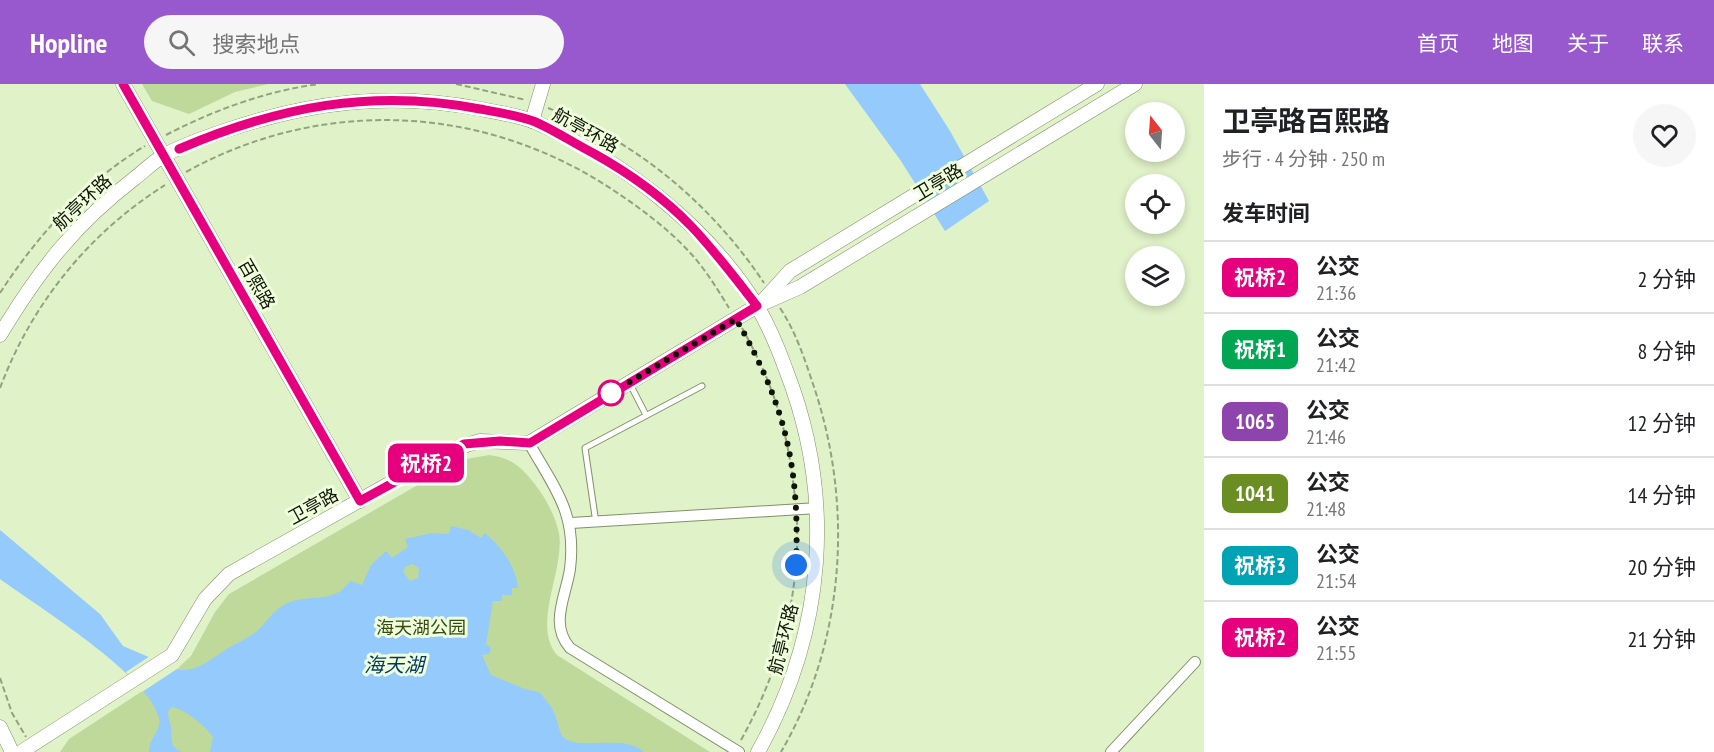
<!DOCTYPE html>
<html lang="zh">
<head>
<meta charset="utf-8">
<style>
  body { margin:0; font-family:"PT Sans Narrow","Noto Sans SC",sans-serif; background:#f6f6f6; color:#202124; height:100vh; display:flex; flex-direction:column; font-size:22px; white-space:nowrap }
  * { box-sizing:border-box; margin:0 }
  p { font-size:20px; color:#757577 }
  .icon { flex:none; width:33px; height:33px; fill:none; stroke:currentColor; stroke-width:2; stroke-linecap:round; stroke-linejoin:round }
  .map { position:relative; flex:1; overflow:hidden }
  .panel { display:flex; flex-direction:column; background:#fff; width:510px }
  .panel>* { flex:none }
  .badge { padding:0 12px; border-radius:9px; font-size:21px; line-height:39px }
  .needle { width:39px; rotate:343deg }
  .controls { position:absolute; left:1125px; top:18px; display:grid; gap:12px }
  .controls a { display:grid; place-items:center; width:60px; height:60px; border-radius:50%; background:#fff; box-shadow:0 3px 9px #0003; font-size:30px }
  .you { position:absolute; width:30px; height:30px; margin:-15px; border:4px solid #fff; border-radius:50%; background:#1a73e8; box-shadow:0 0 0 9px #1a73e833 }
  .map>.badge { position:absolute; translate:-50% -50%; box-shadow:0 0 0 3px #fff }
  h2 { padding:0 18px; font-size:22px; line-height:54px }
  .round { display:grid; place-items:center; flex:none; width:63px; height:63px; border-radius:32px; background:#f6f6f6 }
  .overview { display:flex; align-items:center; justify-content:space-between; height:102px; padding:0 18px }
  h1 { font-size:28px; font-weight:700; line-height:45px }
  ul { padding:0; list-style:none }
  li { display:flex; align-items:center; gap:18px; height:72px; padding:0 18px; border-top:2px solid #e0e0e0 }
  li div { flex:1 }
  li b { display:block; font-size:22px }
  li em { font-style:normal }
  li .badge { min-width:66px; font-weight:700; text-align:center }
  header { display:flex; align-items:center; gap:36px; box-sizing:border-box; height:84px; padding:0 30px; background:#9859cf; color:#fff }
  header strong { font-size:28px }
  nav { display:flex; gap:33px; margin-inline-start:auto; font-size:21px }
  .search { width:420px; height:54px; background:#f6f6f6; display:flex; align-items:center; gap:15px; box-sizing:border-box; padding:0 21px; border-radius:33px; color:#757577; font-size:22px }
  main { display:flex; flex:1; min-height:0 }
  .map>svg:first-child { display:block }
  .green { fill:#bfd99b }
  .water { fill:#94cafc; fill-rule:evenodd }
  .pier { fill:#e0f2c8 }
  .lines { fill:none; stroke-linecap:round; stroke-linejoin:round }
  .service-casing { stroke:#809069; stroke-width:7 }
  .minor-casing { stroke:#809069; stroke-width:12 }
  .tertiary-casing { stroke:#809069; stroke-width:15 }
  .path { stroke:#93a181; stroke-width:2; stroke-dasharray:6 3; stroke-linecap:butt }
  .service { stroke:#fff; stroke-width:5 }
  .minor { stroke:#fff; stroke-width:10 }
  .tertiary { stroke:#fff; stroke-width:14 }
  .line-casing { stroke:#fff; stroke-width:14 }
  .line { stroke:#e6007e; stroke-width:9 }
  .walk { stroke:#0e1406; stroke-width:6; stroke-dasharray:0 10.8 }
  .stop-dot { fill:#fff; stroke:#e6007e; stroke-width:3 }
  .labels { text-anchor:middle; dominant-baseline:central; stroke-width:6; stroke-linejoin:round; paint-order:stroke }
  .street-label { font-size:18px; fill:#0e1406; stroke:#effedc }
  .park-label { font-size:18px; fill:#374b10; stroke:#effedc }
  .water-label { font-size:20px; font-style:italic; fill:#01385f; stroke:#effedc }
</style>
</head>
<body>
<header>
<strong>Hopline</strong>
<div class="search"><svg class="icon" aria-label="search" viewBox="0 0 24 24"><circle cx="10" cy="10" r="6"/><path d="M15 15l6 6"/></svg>搜索地点</div>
<nav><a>首页</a><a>地图</a><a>关于</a><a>联系</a></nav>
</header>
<main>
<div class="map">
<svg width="1204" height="668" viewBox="0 0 1204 668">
  <rect width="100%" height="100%" fill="#e0f2c8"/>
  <g class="green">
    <path d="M142,0H268L235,8L189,30L152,17Z"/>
    <path d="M489,371C511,374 520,382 534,399C545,413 555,431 559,449C565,487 531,540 557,571L710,668H60L69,655L179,583L191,572L215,528L229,510L461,376Z"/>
  </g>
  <g class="water">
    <path d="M845,0H920L950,47L989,117L945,147L901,77Z"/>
    <path d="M451,442L468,446L481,454L485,449C501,463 516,482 518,504H512V511H502V517H493L486,560L491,564L489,570L482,571L491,591L525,605L539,608C545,615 552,622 555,631C558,638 559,648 563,653C579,668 622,649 644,668H210L213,653C206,643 183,623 171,623L168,628C168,634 170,637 171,643C173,655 168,662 182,668H149C148,655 162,647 159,634C149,591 37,522 0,495V446L100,530L123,562L179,586C198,587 206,578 221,569C233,560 245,557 257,547C266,539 273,527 284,521C306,508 334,522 350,497L362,501L371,481L386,467L392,474L408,463L405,455L432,449L449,450ZM412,480L419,484L418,494L410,497L403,488L405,483Z"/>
  </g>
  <path class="pier" d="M153,570L180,583L142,608L126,588Z"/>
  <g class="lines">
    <defs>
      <g id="service">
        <path d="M630,300L646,331"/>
        <path d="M596,439L585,364L702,302"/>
      </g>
      <g id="minor">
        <path d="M529,359C555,405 577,429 570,485C566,512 549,540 570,564L739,668"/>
        <path d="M571,439L818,424"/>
        <path d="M1111,668L1195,578"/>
      </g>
      <g id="tertiary">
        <path d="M123,0L360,417"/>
        <path d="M532,37L543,0"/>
        <path d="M761,219L790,187L1097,0"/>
        <path d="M0,251C39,186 75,140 135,94C144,87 153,78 163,72C182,61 206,53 227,46C313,17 392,8 481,25C498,29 518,31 535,38C623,77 706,140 757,222C769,242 778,264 786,286C836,414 825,548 758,668"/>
        <path d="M0,643L12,668"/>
        <path d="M21,668L172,571L205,515L229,490L449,366L480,357L529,359L757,222L800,203L1135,0"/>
      </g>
    </defs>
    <use href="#service" class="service-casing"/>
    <use href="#minor" class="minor-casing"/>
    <use href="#tertiary" class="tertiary-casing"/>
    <g class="path">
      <path d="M456,0L526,16"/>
      <path d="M548,24C636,56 713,122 764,199"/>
      <path d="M166,51C214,26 266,7 319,0"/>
      <path d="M186,88C323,12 486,20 616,108C643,126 671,147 693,172C707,188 718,206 729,224"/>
      <path d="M0,209C37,152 86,97 145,62"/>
      <path d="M780,224C796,248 805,276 814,303C854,423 845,558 781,668"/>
      <path d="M742,244C775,303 788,347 795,414"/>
      <path d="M0,304C32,219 89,149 165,101"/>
      <path d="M0,594L12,629L26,653"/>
      <path d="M741,656C779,588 800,513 797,435"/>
    </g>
    <use href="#service" class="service"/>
    <use href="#minor" class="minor"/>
    <use href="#tertiary" class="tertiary"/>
  </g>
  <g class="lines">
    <defs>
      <path id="line" d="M123,0L360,417L464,360L500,357L530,359L757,222C736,195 715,167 691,142C662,112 629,89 593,69C573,59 553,45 533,37C516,31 497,28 480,25C373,4 277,23 179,65"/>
    </defs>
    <use href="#line" class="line-casing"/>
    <use href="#line" class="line"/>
    <path class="walk" d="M611,309L736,235C785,320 800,382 796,481"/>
  </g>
  <circle class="stop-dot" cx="611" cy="309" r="12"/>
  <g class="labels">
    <g class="street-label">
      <text transform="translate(586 46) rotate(29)">航亭环路</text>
      <text transform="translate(938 98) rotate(-31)">卫亭路</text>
      <text transform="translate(82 118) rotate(-43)">航亭环路</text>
      <text transform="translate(257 200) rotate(60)">百熙路</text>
      <text transform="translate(313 422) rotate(-29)">卫亭路</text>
      <text transform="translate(783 555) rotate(-76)">航亭环路</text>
    </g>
    <g class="park-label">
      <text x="421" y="543">海天湖公园</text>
    </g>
    <g class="water-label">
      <text x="394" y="581">海天湖</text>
    </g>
  </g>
</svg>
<div class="controls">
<a><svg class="needle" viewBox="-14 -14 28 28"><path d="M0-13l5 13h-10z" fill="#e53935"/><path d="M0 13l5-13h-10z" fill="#757577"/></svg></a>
<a><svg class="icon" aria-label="locate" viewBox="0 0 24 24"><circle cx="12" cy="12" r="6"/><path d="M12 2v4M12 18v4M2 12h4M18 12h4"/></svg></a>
<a><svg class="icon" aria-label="layers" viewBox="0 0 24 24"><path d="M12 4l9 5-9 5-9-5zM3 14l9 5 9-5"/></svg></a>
</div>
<div class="you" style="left:796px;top:481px"></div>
<b class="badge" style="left:426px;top:379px;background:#e6007e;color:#fff">祝桥2</b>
</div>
<section class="panel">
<div class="overview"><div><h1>卫亭路百熙路</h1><p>步行 · 4 分钟 · 250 m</p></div><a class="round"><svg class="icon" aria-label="heart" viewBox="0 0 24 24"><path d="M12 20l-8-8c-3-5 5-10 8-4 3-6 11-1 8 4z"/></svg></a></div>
<h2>发车时间</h2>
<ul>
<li><span class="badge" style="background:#e6007e;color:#fff">祝桥2</span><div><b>公交</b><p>21:36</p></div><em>2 分钟</em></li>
<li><span class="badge" style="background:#00a651;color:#fff">祝桥1</span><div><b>公交</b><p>21:42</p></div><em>8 分钟</em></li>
<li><span class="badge" style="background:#8e44ad;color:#fff">1065</span><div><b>公交</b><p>21:46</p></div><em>12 分钟</em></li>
<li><span class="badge" style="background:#6b8e23;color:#fff">1041</span><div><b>公交</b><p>21:48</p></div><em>14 分钟</em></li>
<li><span class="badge" style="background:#00a3b4;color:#fff">祝桥3</span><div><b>公交</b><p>21:54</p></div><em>20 分钟</em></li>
<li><span class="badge" style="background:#e6007e;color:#fff">祝桥2</span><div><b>公交</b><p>21:55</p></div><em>21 分钟</em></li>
</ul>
</section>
</main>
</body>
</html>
